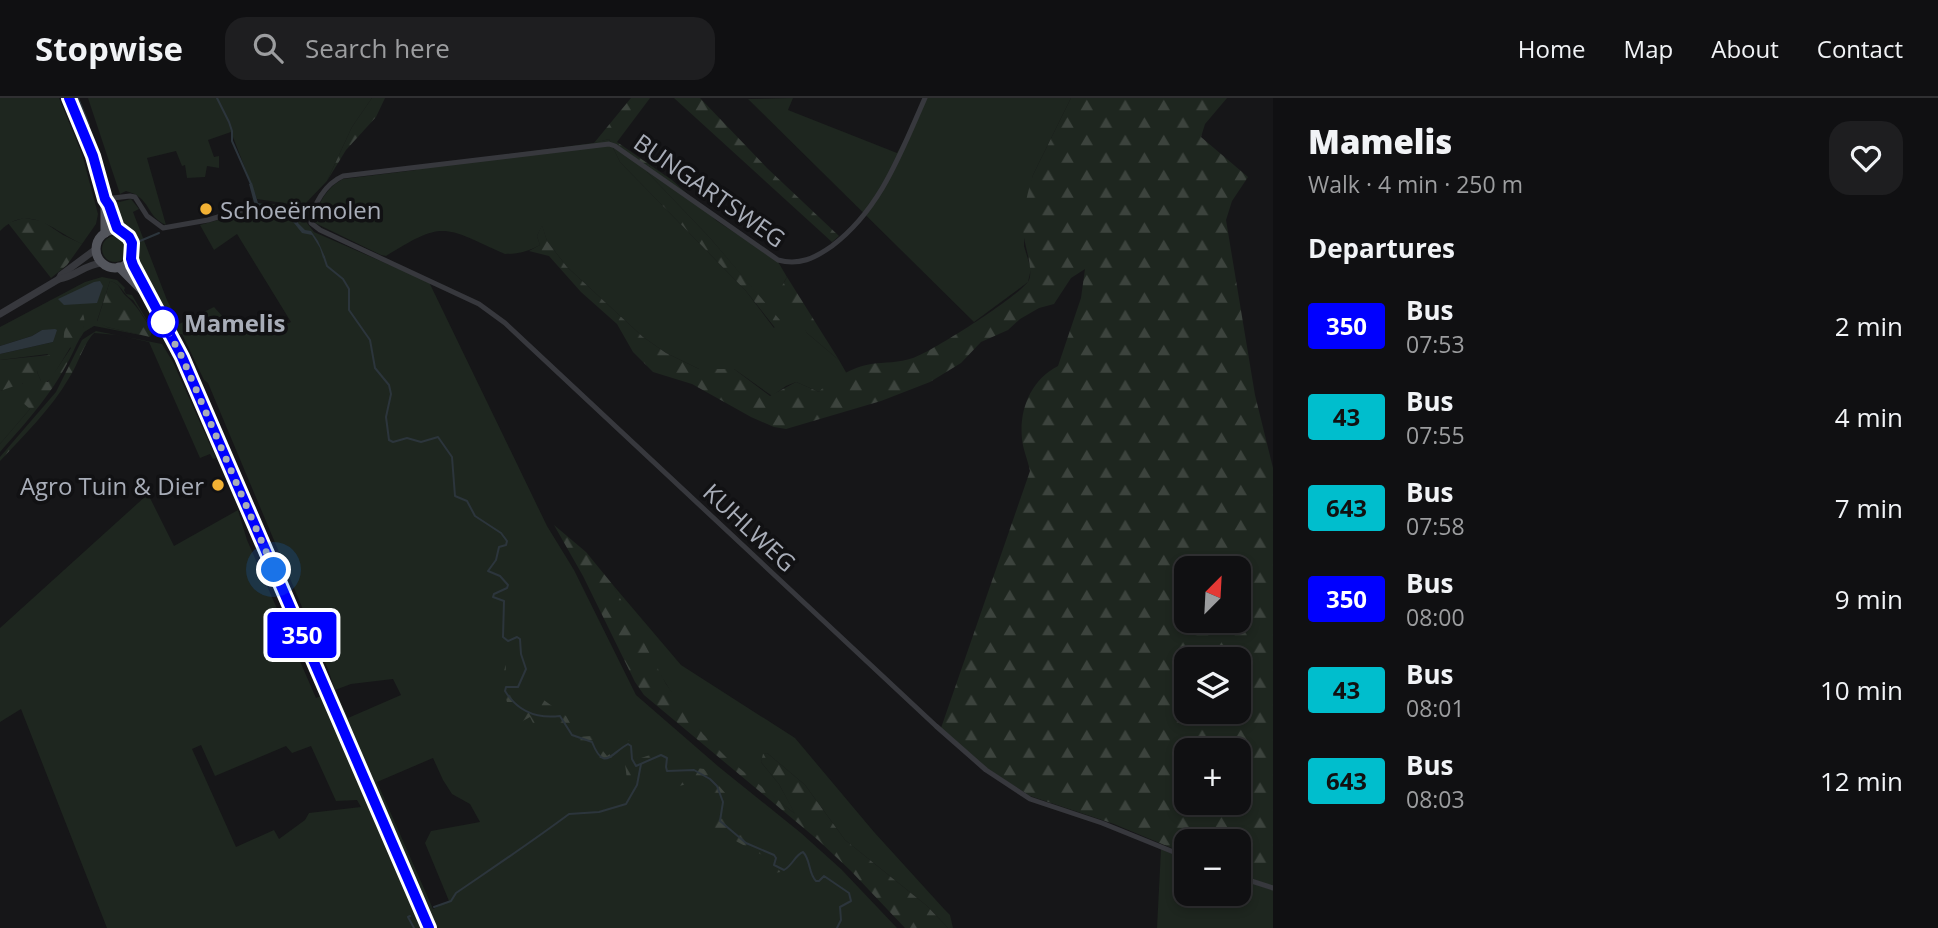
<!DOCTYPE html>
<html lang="en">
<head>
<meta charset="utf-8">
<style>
  body { margin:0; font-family:"Open Sans",sans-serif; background:#1e1e20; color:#f1f3f6; height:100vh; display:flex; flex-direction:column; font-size:26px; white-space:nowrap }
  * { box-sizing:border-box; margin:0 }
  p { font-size:23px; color:#9c9d9f }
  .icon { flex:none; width:38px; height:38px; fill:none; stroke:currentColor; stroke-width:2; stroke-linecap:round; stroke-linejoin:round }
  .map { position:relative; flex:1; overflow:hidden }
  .sheet { display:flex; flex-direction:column; background:#101012; width:665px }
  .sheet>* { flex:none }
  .badge { padding:0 14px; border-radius:5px; font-size:24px; line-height:46px }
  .needle { width:46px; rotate:24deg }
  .buttons { position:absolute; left:1174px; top:458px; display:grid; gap:14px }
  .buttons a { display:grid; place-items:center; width:77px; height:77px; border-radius:14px; background:#101012; box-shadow:0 4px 10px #0003,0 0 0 2px #303032; font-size:35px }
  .you { position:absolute; width:35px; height:35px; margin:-18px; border:5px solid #fff; border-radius:50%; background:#1a73e8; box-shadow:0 0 0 10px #1a73e833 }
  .map>.badge { position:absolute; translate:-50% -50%; box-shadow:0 0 0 4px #fff }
  h2 { padding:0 35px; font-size:26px; line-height:63px }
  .round { display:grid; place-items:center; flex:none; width:74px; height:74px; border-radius:21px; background:#1e1e20 }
  .overview { display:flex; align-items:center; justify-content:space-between; height:119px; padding:0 35px }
  h1 { font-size:33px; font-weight:800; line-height:52px }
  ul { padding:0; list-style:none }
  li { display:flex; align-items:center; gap:21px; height:91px; padding:0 35px }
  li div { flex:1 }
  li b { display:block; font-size:26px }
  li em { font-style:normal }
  li .badge { min-width:77px; font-weight:700; text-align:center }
  header { display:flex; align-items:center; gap:42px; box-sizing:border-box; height:98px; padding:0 35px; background:#101012; border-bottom:2px solid #303032 }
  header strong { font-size:33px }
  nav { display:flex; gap:38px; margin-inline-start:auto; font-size:24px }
  .search { width:490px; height:63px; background:#1e1e20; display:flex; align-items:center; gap:18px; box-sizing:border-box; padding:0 24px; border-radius:21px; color:#9c9d9f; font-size:26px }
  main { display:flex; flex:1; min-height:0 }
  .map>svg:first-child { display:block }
  .green { fill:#1e261f; fill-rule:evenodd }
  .forest { fill:url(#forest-firs); fill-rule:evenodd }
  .water { fill:#2c353c }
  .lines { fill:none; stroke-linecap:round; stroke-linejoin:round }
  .stream { stroke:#2c353c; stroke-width:2 }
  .minor { stroke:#37383d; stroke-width:5 }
  .tertiary { stroke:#37383d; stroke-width:7 }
  .primary { stroke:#53555c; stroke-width:9 }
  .line-casing { stroke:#fff; stroke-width:16 }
  .line { stroke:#00f; stroke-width:10 }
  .walk { stroke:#a8adb8; stroke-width:7; stroke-dasharray:0 12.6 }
  .poi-dot { fill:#f2b134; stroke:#111113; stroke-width:2.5 }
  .stop-dot { fill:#fff; stroke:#00f; stroke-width:3.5 }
  .labels { text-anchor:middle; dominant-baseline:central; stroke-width:7; stroke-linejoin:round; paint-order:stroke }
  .street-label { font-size:24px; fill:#a8adb8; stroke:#111113 }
  .poi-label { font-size:24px; fill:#a8adb8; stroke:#111113; text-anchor:start }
  .stop-label { font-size:24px; font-weight:bold; fill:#a8adb8; stroke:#111113; text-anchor:start }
</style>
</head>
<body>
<header>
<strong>Stopwise</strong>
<div class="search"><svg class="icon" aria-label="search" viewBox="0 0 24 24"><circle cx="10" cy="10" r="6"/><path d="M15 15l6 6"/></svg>Search here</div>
<nav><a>Home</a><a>Map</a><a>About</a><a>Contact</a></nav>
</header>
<main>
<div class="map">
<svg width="1273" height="830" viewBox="0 0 1273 830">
  <defs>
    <pattern id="forest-firs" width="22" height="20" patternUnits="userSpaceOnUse" patternTransform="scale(1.75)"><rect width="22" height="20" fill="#1e261f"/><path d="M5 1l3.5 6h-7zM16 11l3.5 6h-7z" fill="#3c433d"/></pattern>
  </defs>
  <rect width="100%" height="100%" fill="#161618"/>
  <g class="green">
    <path d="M0,0H59L82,56L98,116L96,126L82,146C53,133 29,104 0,133Z"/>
    <path d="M88,0H372L352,29L327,83L303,108L257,101L231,34L208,42L214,59L219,58V70L207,68L205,79L187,80L185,67L182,68L176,53L147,60L166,127C145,118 152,100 126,93L120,96Z"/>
    <path d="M793,0L788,12L897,55L927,0H1071L1033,77L1024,122V148L1031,171L1028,184L974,224L748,1Z"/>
    <path d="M609,41L620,64L746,193L774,230L779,222L710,140L647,74L650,67L672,82L717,123L777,162L787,179L783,186L807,235L839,262L847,276L819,294L796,284L786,288L772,298L734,271H699L666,255L643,239L567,169L547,143L542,128L537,138L540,147C529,153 518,156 505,156C444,129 445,121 386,158L381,157L315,125C315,108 327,89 343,81L416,72L419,68L593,45Z"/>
    <path d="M131,101L139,111L133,114L167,202L179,226L214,209L224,220L229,218L237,232L254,224L261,232L274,231L291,224L237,136L214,152L200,127L257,111V105L274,106L297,112L314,134L429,184L547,428L574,472L636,597L719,669L801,735L841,771L897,830H107L21,611L0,624V530L148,396L174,448L238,412L247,442L316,600L335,592L328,571L208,285L204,282L182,236L176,237L137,168L136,146L133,139L118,125L112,106ZM393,581L401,597L348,620L335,592L351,586ZM201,647L215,678L286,648L292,655L311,648L336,703L357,702L361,709L309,715L305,722L279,741L274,732L236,749L192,651ZM433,660L443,682L452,696L470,706L480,724L431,733L425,745L449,803L433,811L377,684Z"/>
    <circle cx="115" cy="151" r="13"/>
    <path d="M102,179L117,182L125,190L124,192L126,196L132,197L155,236L133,202C123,197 122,186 110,183L97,223L107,229L151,239L94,228L84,234L79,242L84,227L51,281L45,285L41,283L37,274L48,256L0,262V256L53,244L54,232H42L32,238L0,248V229L85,184Z"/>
    <path d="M96,233L162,246L173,264L216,360L213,361L210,356L200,360L149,244L117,237L94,235Z"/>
    <path d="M22,284L30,311L0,346V293Z"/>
    <path d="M613,487L681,567L795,640L874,734L945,812L950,817L953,830H948L927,808L845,742L805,687L767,655L764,656L761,664L779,686L796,717C769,694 737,673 713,647C670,602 640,543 613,487Z"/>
    <path d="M1161,751L1186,762V796H1239V781L1273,792V830H1157Z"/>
  </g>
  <g class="forest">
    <path d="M372,0H385L376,19L346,52L327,83L352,29Z"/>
    <path d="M631,0H650L617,44L650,67L647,74L710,140L780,222L776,231L746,193L620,64L609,41L594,45Z"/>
    <path d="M674,0H700L767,70L839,138L832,144Z"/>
    <path d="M1071,0H1227L1205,26L1201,39L1248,79L1232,103L1226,122L1255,297L1273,370V788L1239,776V744H1186V756L1114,726L1030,698L988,671L941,630L1030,373C1028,362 1023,352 1022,341C1019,311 1031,282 1058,268L1081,200L1085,171L1071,180L1054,206L1039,210L1020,221L1008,232L981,244L961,265L930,284L881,303L786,331L774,329L751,319L692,286L653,274L633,254L617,226L581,194L549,158L529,153L540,147L537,138L542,127L547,143L567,169L643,239L666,255L699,271H734L770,298L796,284L819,294C831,281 853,269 871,266C885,264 899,265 913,260C930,255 1023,196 1029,182C1034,170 1023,145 1023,130C1023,112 1028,93 1033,77ZM1186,471H1239V523H1186ZM1186,562H1239V614H1186ZM1186,653H1239V705H1186Z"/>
    <path d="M24,120L42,123L63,137L82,146L67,167L51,180L8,125Z"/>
    <path d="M787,179L839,262L807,235L784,200L781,190Z"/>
    <path d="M110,183C121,186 119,192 127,199C138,209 144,220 152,233L150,239L107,229L97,224Z"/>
    <path d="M75,214L83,216C88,228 79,241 74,252C55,293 29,321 0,354V346L30,311L22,304L16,293L23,285L0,293V262L50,257V263L37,274L41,283L48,284L71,250L64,243C63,231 67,223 75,214Z"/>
    <path d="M96,233C83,245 79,265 69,280C51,311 24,337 0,363V359L56,294L82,242Z"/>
    <path d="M554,427L586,454L613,487L666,586L703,636L726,659L795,716L779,686L761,664L763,656L767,655L805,687L845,742L927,808L948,830H905L851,773L818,742L644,597L635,584L583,478Z"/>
    <path d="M506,564L505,588L533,609L541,600L566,618L578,639L591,638L607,658L629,642L638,661L665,652L668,658L648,667L649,680L628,689L625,666L617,664L600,669L599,653L571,645L551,623L534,627L530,619L512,629L521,604H507L501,588Z"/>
    <path d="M689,669L704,671L726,696V715L719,714L713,700L697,683L676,689L664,685L666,679L683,675Z"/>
    <path d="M712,720L726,721L782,754L781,774L773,775L768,760L715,732Z"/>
  </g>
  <g class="water">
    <path d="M252,85L258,105L300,115L298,125L305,132L311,133L318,143L325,159L323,160L320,150L312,137L302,135L290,120L284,116L261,111L259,114L256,112L249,86Z"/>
    <path d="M100,183L103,188L97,205L64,207L58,201L94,184Z"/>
    <path d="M55,231L57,232L53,244L0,256V248L32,238L42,232Z"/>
  </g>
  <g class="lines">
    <g class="stream">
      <path d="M78,0L89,27"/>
      <path d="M217,0L229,24L232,33V43L251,86"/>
      <path d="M140,143L159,135"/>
      <path d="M324,159L327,168L343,181L349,191V212L370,242L375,270L389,287L391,296L386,319L389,342L393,344L407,340L421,344L438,339L452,359L455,398L467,403L475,418L501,435L507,443L506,447L499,449L496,462L488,473L500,478L508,487L507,490L494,496L493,499L504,503L503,539L508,543L517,539L520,541L521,556L526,571L518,589H506L505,593C518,614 536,621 560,618L572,637L592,644C604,674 610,656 628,646L631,648L632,661L636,668L661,657L667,660L666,669L667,673L694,672L710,681L717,688L723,704L720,723L746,745L774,757L776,760L774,767L784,772C793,767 795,757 803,754C811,762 808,775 816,783H819L824,778L849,795L851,803L840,809L841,822L837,830"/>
      <path d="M434,809L451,803L456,795C494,769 533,743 569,716L599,714L626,706L637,687L641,666"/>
      <path d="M410,818L408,819L414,830"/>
    </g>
    <g class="minor">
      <path d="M925,0C901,54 881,111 832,148C815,160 799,168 778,162L615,48L609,46L343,78C325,86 313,106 311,125L320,132L479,206L505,225L936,628L986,672L1030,701L1102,725L1186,759"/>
      <path d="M105,101L130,98L135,99L147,118L163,130L208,122L248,110"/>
      <path d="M1239,779L1273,790"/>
    </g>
    <g class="tertiary">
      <path d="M59,181L61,177L96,151"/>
      <path d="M0,216L59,181C75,179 85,166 102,165"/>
    </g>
    <g class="primary">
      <path d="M69,0L93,58L105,101L109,107L119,133"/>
      <circle cx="115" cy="151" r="19"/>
      <path d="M105,135V101"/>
      <path d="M130,161L143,185L146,196L182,259L429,830"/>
      <path d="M119,169L145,195"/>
    </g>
  </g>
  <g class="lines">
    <defs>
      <path id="line" d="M69,0L93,58L105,101L109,107L117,130L129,139L132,145L131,161L133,167L182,259L429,830"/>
    </defs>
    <use href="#line" class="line-casing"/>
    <use href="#line" class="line"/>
    <path class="walk" d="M163,224L182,259L274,472"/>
  </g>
  <g class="poi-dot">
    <circle cx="206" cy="111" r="7"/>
    <circle cx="218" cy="387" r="7"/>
  </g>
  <circle class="stop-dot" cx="163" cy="224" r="14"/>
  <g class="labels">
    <g class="street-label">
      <text transform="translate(710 92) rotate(35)">BUNGARTSWEG</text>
      <text transform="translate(750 429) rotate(43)">KUHLWEG</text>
    </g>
    <g class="poi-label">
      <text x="220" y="111">Schoeërmolen</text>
      <text x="204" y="387" text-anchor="end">Agro Tuin &amp; Dier</text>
    </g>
    <g class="stop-label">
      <text x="184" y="224">Mamelis</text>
    </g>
  </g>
</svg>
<div class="buttons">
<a><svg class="needle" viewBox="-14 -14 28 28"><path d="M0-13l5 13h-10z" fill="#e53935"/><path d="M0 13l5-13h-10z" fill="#9c9d9f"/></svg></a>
<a><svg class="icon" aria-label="layers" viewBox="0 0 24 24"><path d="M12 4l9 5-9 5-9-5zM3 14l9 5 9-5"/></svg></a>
<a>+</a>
<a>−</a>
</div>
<div class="you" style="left:274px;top:472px"></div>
<b class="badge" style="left:302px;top:537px;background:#00f;color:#fff">350</b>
</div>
<section class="sheet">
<div class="overview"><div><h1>Mamelis</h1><p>Walk · 4 min · 250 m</p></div><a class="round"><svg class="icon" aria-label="heart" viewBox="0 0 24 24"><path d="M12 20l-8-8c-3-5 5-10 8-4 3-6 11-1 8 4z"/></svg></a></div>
<h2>Departures</h2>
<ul>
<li><span class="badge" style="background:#00f;color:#fff">350</span><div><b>Bus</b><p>07:53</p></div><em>2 min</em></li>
<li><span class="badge" style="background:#00becd;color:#111">43</span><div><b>Bus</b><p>07:55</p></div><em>4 min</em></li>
<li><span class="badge" style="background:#00becd;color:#111">643</span><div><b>Bus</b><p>07:58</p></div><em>7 min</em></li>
<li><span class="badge" style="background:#00f;color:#fff">350</span><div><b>Bus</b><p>08:00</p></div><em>9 min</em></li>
<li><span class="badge" style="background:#00becd;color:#111">43</span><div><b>Bus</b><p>08:01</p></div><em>10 min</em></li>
<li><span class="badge" style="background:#00becd;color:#111">643</span><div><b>Bus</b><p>08:03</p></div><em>12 min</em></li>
</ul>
</section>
</main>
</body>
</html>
